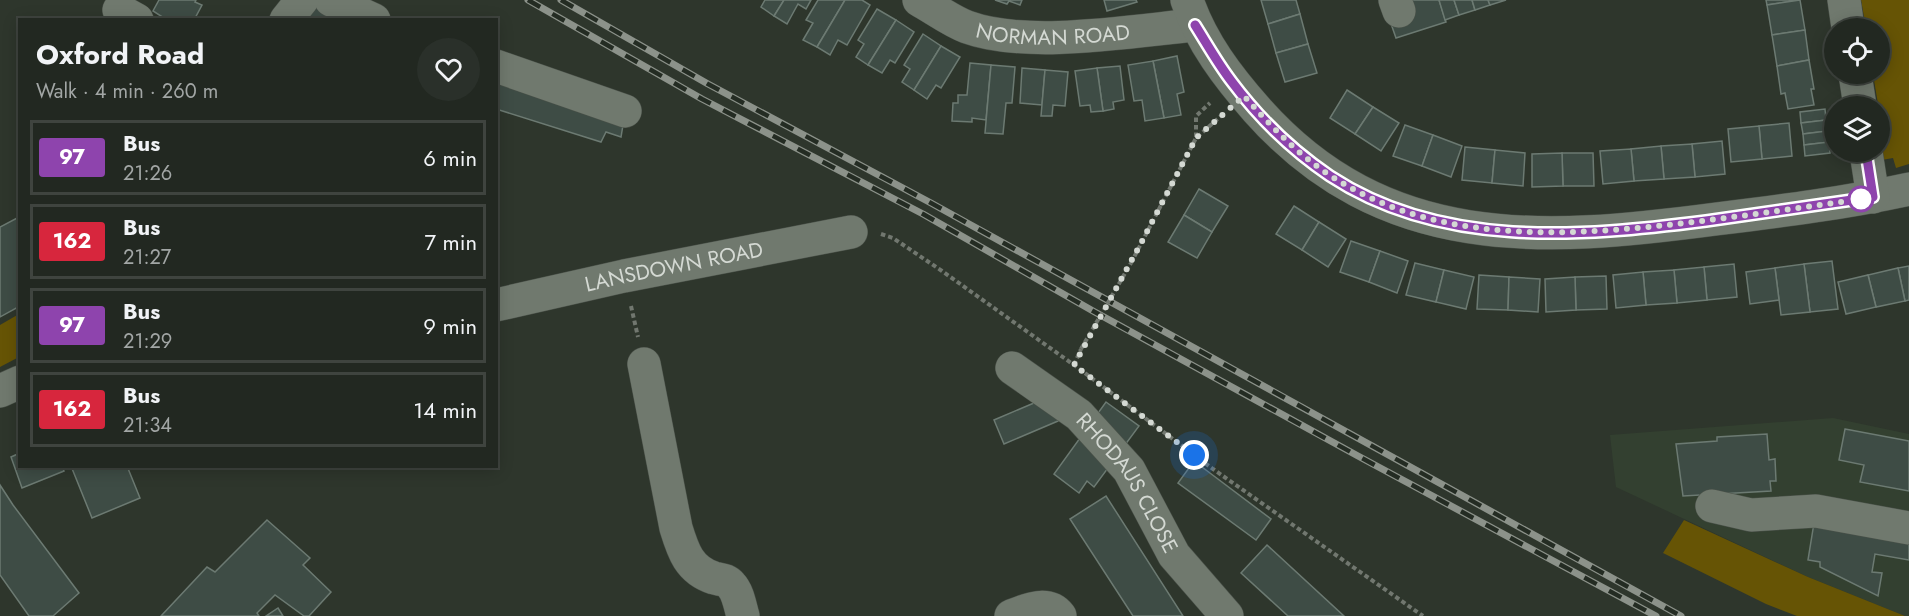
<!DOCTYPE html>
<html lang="en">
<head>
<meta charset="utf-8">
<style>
  body { margin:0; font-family:Jost,sans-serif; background:#2a302a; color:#f1f3f6; height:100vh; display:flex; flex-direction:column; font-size:22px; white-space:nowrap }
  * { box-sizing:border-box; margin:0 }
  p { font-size:20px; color:#a2a6a5 }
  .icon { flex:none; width:33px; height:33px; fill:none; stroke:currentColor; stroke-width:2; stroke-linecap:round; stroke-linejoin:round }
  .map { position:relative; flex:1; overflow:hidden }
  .sheet { position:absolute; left:18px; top:18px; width:480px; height:450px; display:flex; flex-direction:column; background:#222821; border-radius:0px; box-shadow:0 3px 15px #0003,0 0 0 2px #3f443f }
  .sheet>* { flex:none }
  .badge { padding:0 12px; border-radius:4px; font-size:21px; line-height:39px }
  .controls { position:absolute; left:1824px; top:18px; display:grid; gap:12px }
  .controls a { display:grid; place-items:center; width:66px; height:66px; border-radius:50%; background:#222821; box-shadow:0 3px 15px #0003,0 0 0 2px #3f443f; font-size:30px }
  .you { position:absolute; width:30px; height:30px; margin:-15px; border:4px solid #fff; border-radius:50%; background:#1a73e8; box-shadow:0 0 0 9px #1a73e833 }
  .map>.badge { position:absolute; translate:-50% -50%; box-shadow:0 0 0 3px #fff }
  .round { display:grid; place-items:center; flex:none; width:63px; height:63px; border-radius:32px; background:#2a302a }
  .head { display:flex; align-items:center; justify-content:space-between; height:102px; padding:0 18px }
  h1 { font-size:28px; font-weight:700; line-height:45px }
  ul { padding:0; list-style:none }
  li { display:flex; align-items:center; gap:18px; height:75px; margin:0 12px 9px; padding:0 6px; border:3px solid #3f443f; border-radius:0px }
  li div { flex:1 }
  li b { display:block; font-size:22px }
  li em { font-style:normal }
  li .badge { min-width:66px; font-weight:700; text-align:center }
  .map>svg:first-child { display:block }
  .built { fill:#334030 }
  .green { fill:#665405 }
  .building { fill:#3e4c45; stroke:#6c7a72; stroke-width:1.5 }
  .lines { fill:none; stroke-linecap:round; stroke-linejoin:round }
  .minor-casing { stroke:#4b524a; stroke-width:34 }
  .path { stroke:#71776f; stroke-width:4; stroke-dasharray:4.5 3; stroke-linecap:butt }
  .minor { stroke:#70796e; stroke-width:33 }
  .rail-casing { stroke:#8c928a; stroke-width:7 }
  .rail { stroke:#242c23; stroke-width:4.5; stroke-dasharray:14; stroke-linecap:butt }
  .path-bridge { stroke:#71776f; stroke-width:4; stroke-dasharray:4.5 3; stroke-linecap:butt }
  .line-casing { stroke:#fff; stroke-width:14 }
  .line { stroke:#8e44ad; stroke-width:9 }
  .walk { stroke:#d4d9d3; stroke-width:6; stroke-dasharray:0 10.8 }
  .stop-dot { fill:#fff; stroke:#8e44ad; stroke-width:3 }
  .labels { text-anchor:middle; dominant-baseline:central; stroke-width:4.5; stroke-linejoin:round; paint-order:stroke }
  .street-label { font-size:21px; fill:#d4d9d3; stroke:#242c23 }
</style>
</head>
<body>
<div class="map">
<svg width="1909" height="616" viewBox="0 0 1909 616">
  <rect width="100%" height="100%" fill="#2e362c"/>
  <path class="built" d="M1833,418L1909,434V616H1905L1808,577L1616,487L1610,435Z"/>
  <g class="green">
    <path d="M1861,0H1909V164L1896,168L1893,158L1876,161L1880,152V137L1883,134L1873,74H1880V28H1866Z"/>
    <path d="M19,314V357L0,367V325Z"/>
    <path d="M1684,520L1808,577L1905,616H1797L1766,604L1663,553Z"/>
  </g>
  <g class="building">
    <path d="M159,0H196L195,2L202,5L194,20H167L153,11Z"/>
    <path d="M765,0H784L774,16L761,7Z"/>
    <path d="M784,0H811L806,9L798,4L787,24L774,16Z"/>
    <path d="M818,0H845L817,47L803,40L813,23L806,20Z"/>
    <path d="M845,0H862L870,5L847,45L838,40L830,55L817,47Z"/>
    <path d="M995,0H1022L1020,5L1009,1L1007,4Z"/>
    <path d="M1104,0H1136L1137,2L1107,11Z"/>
    <path d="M1261,0H1296L1300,14L1268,24Z"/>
    <path d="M1409,0H1439L1446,22L1396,38L1389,18Z"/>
    <path d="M1439,0H1454L1459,15L1445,20Z"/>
    <path d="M1454,0H1472L1475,10L1459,15Z"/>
    <path d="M1472,0H1488L1490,5L1475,10Z"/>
    <path d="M1488,0H1506L1490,5Z"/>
    <path d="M1766,0H1799L1767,5Z"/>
    <path d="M1800,0L1805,30L1772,35L1767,5Z"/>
    <path d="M314,3L347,20H306Z"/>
    <path d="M877,9L896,20L868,65L856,57L864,44L858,40Z"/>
    <path d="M1300,14L1308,44L1276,53L1268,24Z"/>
    <path d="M896,20L914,32L895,63L890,60L882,73L868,65Z"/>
    <path d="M1805,30L1809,60L1777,66L1772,35Z"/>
    <path d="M923,34L941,46L914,90L902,82L910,69L904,65Z"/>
    <path d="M1308,44L1317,73L1285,82L1276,53Z"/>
    <path d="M941,46L960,57L941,88L936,85L927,99L914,90Z"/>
    <path d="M1177,56L1184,92L1177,94L1181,115L1164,118L1153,61Z"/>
    <path d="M1809,60L1814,89H1811L1814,105L1788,109L1785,93L1781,94L1777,66Z"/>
    <path d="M1153,61L1164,118L1145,121L1142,100L1134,101L1128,65Z"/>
    <path d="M970,63L991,65L986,120L972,118V122L952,121L953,103H958V95H967Z"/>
    <path d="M991,65L1015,67L1012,103H1006L1003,134L985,133Z"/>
    <path d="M1120,66L1124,100L1113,102L1114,109L1103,111L1097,68Z"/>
    <path d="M1022,68L1045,70L1042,105L1020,103Z"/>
    <path d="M1097,68L1103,111L1091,112L1090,105L1080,106L1075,71Z"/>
    <path d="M1045,70L1068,72L1065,106L1053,105L1052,116H1041Z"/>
    <path d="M496,75L624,119L621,137L606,132L601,142L496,109Z"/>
    <path d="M1347,90L1373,107L1355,134L1330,118Z"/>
    <path d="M1373,107L1399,123L1381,151L1355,134Z"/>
    <path d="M1825,109L1826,120L1801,123L1800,112Z"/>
    <path d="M1826,120L1827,131L1803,134L1801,123Z"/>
    <path d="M1789,123L1792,156L1762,159L1759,126Z"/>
    <path d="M1405,125L1433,135L1422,166L1393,156Z"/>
    <path d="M1759,126L1762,159L1731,162L1728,129Z"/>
    <path d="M1827,131L1829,142L1804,145L1803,134Z"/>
    <path d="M1433,135L1462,146L1451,177L1422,166Z"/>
    <path d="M1722,141L1725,174L1695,177L1692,144Z"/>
    <path d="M1829,142L1830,153L1805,156L1804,145Z"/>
    <path d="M1692,144L1695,177L1664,179L1661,146Z"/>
    <path d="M1661,146L1664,179L1634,181L1631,149Z"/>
    <path d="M1465,147L1495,150L1492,183L1462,180Z"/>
    <path d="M1631,149L1634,181L1603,184L1600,151Z"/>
    <path d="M1495,150L1525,153L1523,186L1492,183Z"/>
    <path d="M1562,153H1593L1594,186H1563Z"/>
    <path d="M1562,153L1563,186L1532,187V154Z"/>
    <path d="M1199,189L1228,206L1212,232L1184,215Z"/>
    <path d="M1294,206L1319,222L1302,250L1276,234Z"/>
    <path d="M1184,215L1212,232L1197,258L1168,242Z"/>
    <path d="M19,217L20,306L0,317V227Z"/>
    <path d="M1319,222L1346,239L1328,267L1302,250Z"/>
    <path d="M1351,241L1380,251L1369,282L1340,272Z"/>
    <path d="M1380,251L1408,261L1397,293L1369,282Z"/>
    <path d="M1832,261L1838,309L1810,312L1804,264Z"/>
    <path d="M1415,263L1444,270L1436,302L1406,295Z"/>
    <path d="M1734,264L1737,297L1707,300L1704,267Z"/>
    <path d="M1804,264L1810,312L1781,315L1775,268Z"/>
    <path d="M1909,266V300L1905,301L1898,268Z"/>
    <path d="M1704,267L1707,300L1677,303L1674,270Z"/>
    <path d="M1775,268L1779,300L1750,304L1746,272Z"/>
    <path d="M1898,268L1905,301L1876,307L1868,275Z"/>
    <path d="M1444,270L1474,277L1466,309L1436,302Z"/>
    <path d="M1674,270L1677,303L1646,305L1643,272Z"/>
    <path d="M1643,272L1646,305L1616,308L1613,275Z"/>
    <path d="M1479,275L1509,277L1508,310L1477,309Z"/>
    <path d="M1868,275L1876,307L1846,314L1838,282Z"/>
    <path d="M1606,276L1607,309L1576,310L1575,277Z"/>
    <path d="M1509,277L1540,279L1538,312L1508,310Z"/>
    <path d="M1575,277L1576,310L1546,312L1545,279Z"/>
    <path d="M1048,397L1058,421L1004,444L994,420Z"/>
    <path d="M1106,402L1139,426L1094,487L1087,481L1079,493L1054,474Z"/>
    <path d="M1845,429L1909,441V491L1860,482L1864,465L1839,460Z"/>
    <path d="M1767,434L1769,460L1775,459L1776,481H1770L1771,491L1683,496L1676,444L1717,441V437Z"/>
    <path d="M20,453V466H62L64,471L22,488L11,457Z"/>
    <path d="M1194,461L1271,519L1256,540L1178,483Z"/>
    <path d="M71,466H127L140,498L92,518Z"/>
    <path d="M0,485L13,505L79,593L53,616H29L0,575Z"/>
    <path d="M1106,496L1183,616H1133L1070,519Z"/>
    <path d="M267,520L310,558L303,565L331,592L309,616H304L275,595L257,613L259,616H161L207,567L215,572Z"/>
    <path d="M1814,523L1909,539V560L1875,554L1872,572L1882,573L1878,596L1820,567V562L1808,560Z"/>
    <path d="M1267,545L1344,616H1288L1241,573Z"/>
    <path d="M278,608L283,616H266Z"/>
  </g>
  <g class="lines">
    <defs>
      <g id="minor">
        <path d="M331,0L374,20"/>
        <path id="s1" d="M919,0C935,9 951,21 967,27C1027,49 1132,31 1195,25"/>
        <path d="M1187,0C1201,42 1228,77 1257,110C1384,253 1542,242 1716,219C1781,211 1845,203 1909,189"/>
        <path d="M1395,0L1399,11"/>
        <path d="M1844,0L1848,28"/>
        <path d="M119,10L137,20"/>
        <path d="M286,20L302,0"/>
        <path d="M496,66L625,111"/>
        <path d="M1855,74L1860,106"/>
        <path d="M1866,152L1873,197"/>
        <path id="s2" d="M496,305L624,276L851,232"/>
        <path d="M644,364L676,528C683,551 689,570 714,578C721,580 726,579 731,585C738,592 740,606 743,616"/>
        <path id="s3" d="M1012,368L1079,415L1129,470L1174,555L1227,616"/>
        <path d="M0,391L20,382"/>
        <path d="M1712,506L1751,515L1816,511L1909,528"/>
        <path d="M1011,616C1026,610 1048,600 1060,616"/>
      </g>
    </defs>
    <use href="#minor" class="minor-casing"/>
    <g class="path">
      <path d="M1196,137V116L1210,103"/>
      <path d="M881,234L893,238L942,271L1074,365L1213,469L1423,616"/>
      <path d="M1131,263L1196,138L1221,116"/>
      <path d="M631,306L638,337"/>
      <path d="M1074,365L1081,349"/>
    </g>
    <use href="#minor" class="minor"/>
    <defs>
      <g id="rail">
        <path d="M528,0L702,99L923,214L1093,311L1358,456L1656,616"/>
        <path d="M561,0L708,84L931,203L1681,616"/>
      </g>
    </defs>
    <use href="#rail" class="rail-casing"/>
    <use href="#rail" class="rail"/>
    <path class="path-bridge" d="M1081,349L1131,263"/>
  </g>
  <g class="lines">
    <defs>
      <path id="line" d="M1195,25C1207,44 1218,64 1232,82C1259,118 1293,151 1330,176C1441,249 1581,237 1706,221C1762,213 1817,205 1873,197L1866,152"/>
    </defs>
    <use href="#line" class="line-casing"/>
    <use href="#line" class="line"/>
    <path class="walk" d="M1194,455L1074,365L1140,245L1196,138L1244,96C1271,126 1297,154 1331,176C1433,243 1559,237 1676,224C1738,217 1799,208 1861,199"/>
  </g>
  <circle class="stop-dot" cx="1861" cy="199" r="12"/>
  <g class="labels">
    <g class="street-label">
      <text stroke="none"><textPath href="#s1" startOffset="142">NORMAN ROAD</textPath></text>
      <text stroke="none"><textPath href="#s2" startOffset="182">LANSDOWN ROAD</textPath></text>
      <text stroke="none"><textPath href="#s3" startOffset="166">RHODAUS CLOSE</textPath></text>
    </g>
  </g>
</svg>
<div class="controls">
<a><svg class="icon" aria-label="locate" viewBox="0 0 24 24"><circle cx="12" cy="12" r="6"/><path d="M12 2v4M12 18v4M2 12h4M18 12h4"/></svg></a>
<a><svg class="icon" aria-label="layers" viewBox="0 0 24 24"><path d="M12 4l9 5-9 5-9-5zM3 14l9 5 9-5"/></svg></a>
</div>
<div class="you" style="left:1194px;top:455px"></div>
<section class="sheet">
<div class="head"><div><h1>Oxford Road</h1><p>Walk · 4 min · 260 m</p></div><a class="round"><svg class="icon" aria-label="heart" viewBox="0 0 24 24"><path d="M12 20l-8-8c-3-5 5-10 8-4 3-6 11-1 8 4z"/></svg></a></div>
<ul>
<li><span class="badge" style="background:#8e44ad;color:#fff">97</span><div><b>Bus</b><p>21:26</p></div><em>6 min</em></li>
<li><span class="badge" style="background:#d7263d;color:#fff">162</span><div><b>Bus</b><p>21:27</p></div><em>7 min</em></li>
<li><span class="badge" style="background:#8e44ad;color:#fff">97</span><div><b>Bus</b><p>21:29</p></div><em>9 min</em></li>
<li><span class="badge" style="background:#d7263d;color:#fff">162</span><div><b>Bus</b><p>21:34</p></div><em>14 min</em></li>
</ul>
</section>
</div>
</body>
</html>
